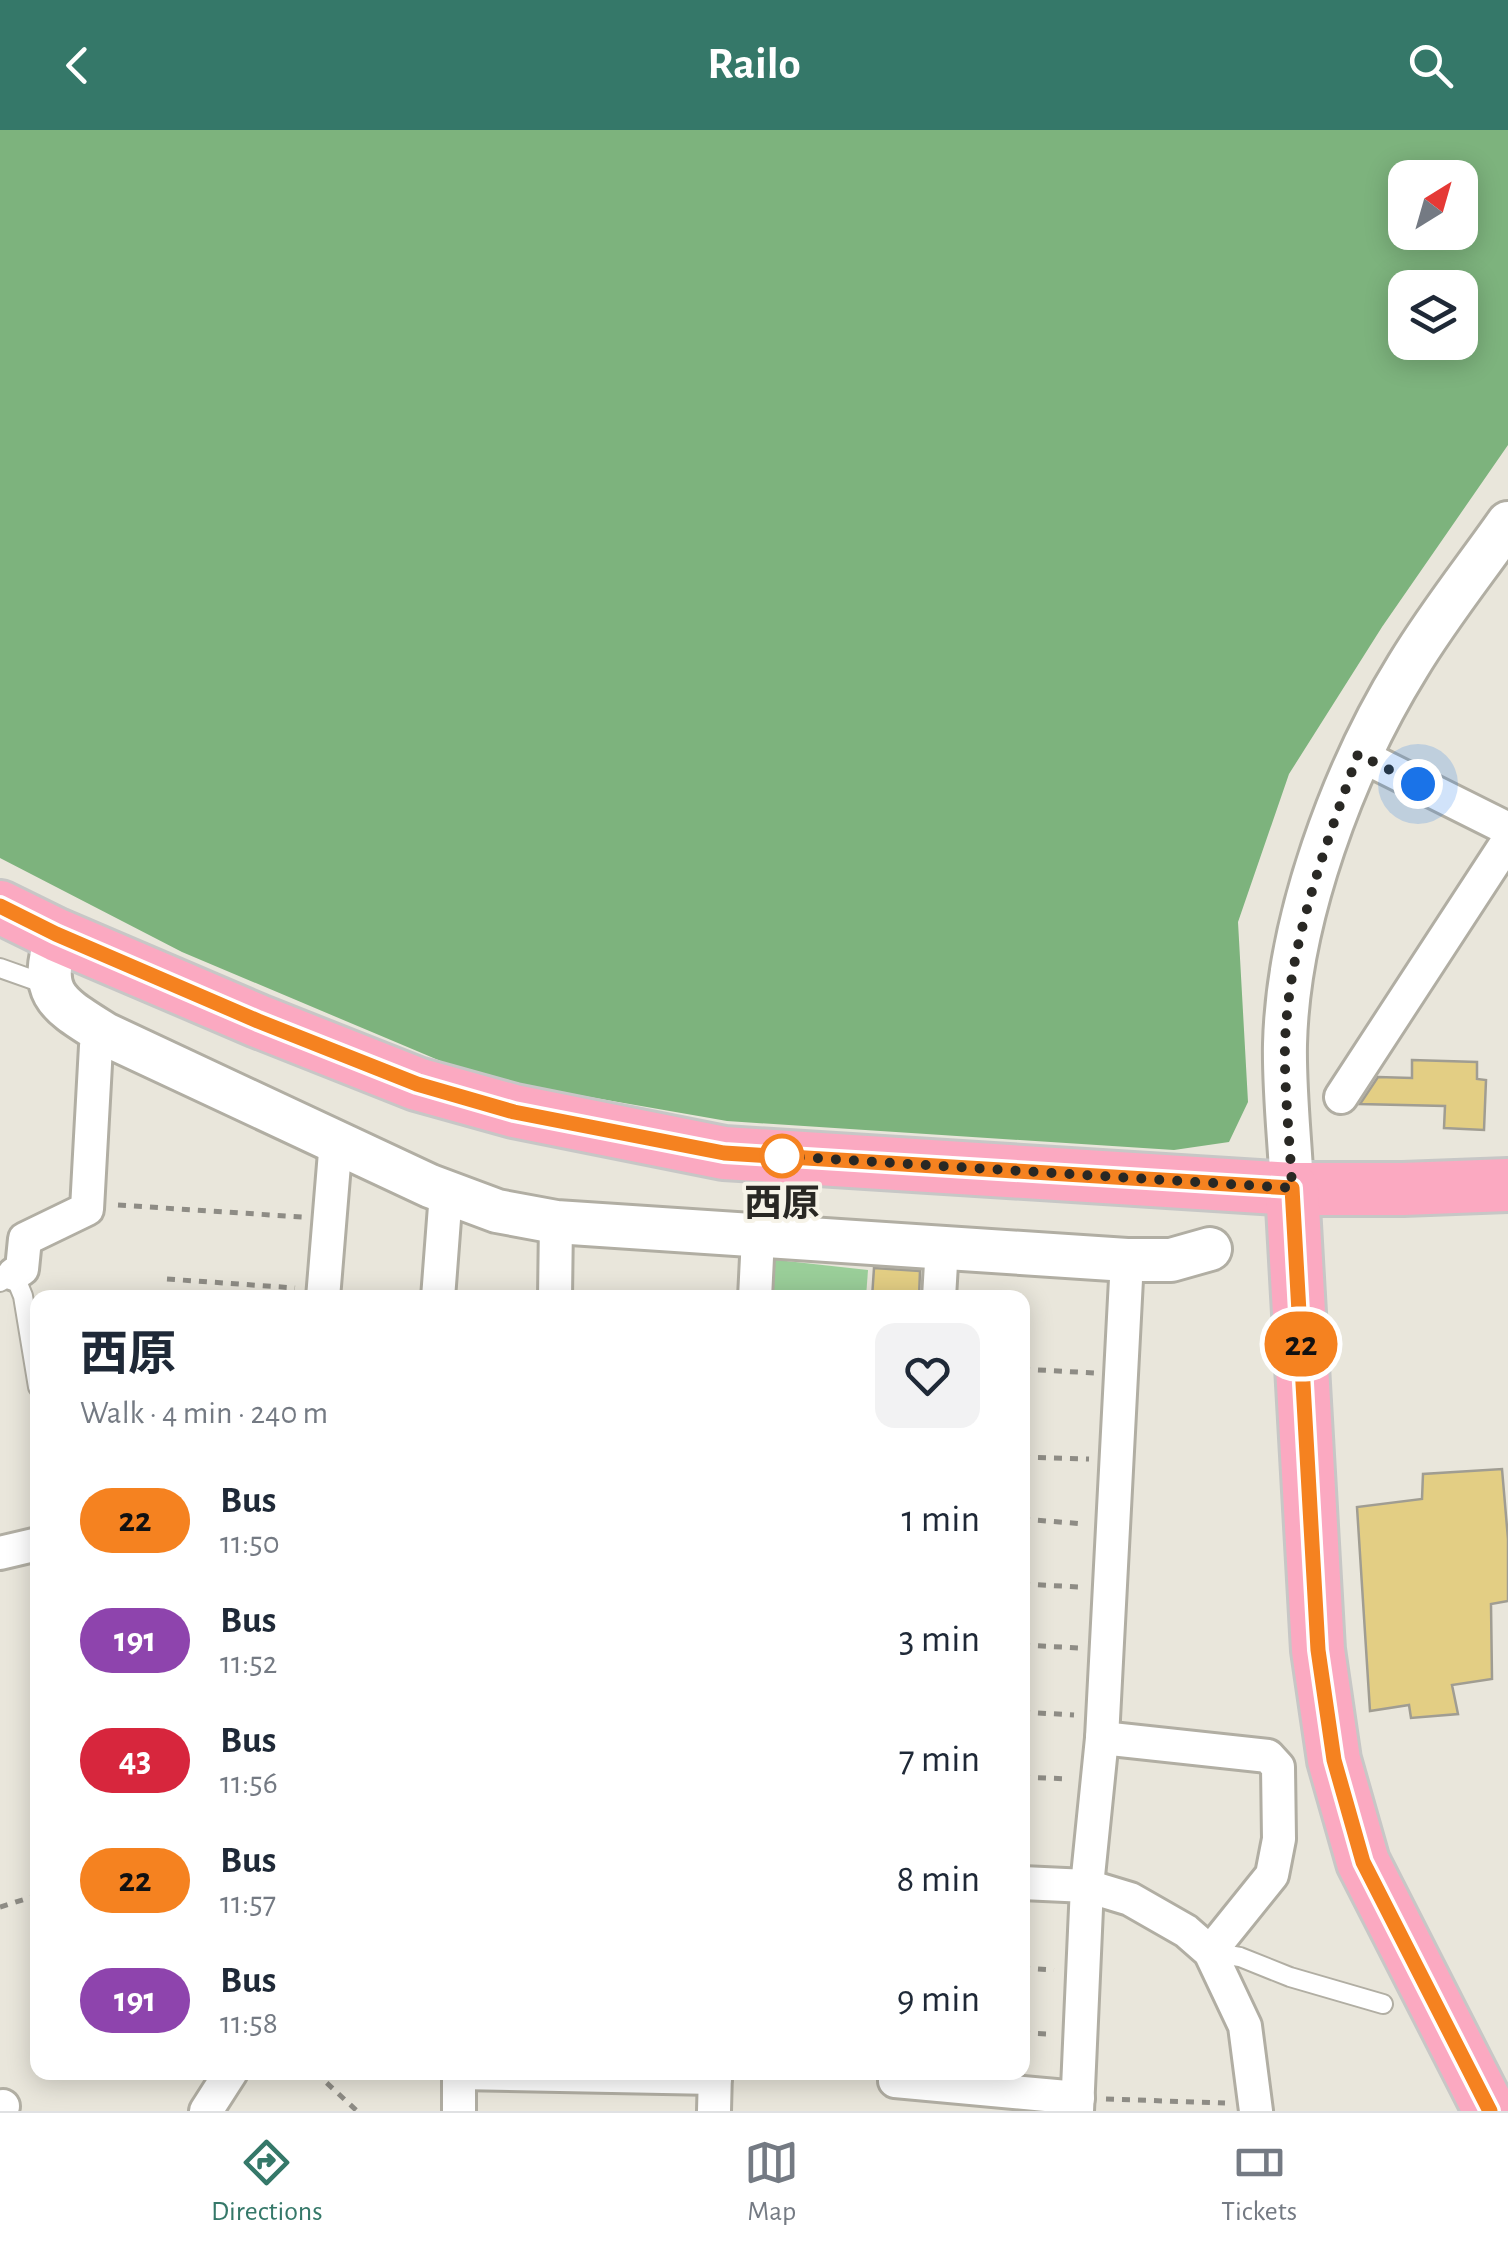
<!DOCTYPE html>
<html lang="en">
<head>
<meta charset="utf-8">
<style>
  body { margin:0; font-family:"Alegreya Sans","Noto Sans JP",sans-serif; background:#f2f2f3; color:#1f2937; height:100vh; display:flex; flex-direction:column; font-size:38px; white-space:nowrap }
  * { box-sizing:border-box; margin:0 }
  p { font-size:32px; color:#747a83 }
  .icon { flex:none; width:55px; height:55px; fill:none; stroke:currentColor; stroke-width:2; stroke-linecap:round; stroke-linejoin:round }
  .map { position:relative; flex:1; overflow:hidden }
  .panel { position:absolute; left:30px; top:1160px; width:1000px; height:790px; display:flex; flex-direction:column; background:#fff; border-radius:20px; box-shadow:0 5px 25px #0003 }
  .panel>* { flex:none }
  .badge { padding:0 20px; border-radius:32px; font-size:35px; line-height:65px }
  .needle { width:65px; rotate:37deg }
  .buttons { position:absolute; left:1388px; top:30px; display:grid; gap:20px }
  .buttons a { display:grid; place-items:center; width:90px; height:90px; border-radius:20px; background:#fff; box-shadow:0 5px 25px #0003; font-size:50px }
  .you { position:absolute; width:50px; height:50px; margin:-25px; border:8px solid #fff; border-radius:50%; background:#1a73e8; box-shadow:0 0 0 15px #1a73e833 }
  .map>.badge { position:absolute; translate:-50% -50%; box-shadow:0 0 0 5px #fff }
  .round { display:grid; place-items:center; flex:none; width:105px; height:105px; border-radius:20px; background:#f2f2f3 }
  .head { display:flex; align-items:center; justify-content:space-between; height:170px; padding:0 50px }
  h1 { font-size:48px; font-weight:700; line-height:75px }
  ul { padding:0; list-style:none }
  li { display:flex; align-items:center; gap:30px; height:120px; padding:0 50px }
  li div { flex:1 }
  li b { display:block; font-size:38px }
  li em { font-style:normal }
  li .badge { min-width:110px; font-weight:700; text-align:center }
  header { display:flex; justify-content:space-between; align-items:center; height:130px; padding:0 50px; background:#357869; color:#fff; font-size:45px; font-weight:700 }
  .tabs { display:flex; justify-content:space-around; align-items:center; height:140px; border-top:2px solid #e0e1e3; background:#fff; font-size:28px; color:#747a83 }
  .tabs a { display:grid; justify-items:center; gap:5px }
  .tabs .active { color:#357869 }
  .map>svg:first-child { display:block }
  .green { fill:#9ace99 }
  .forest { fill:#7db37d; fill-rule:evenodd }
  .building { fill:#e3ce84; stroke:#a09d92; stroke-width:2.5 }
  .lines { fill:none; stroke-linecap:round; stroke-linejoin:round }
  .service-casing { stroke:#b1aea3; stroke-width:22 }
  .minor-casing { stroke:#b1aea3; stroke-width:38 }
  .tertiary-casing { stroke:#b1aea3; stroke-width:48 }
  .primary-casing { stroke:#c7c7c6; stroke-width:58 }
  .path { stroke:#8e8c85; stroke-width:5; stroke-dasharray:8 8; stroke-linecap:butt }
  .service { stroke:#fff; stroke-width:18 }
  .minor { stroke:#fff; stroke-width:32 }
  .tertiary { stroke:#fff; stroke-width:42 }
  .primary { stroke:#fba9c1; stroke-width:52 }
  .line-casing { stroke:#fff; stroke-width:22 }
  .line { stroke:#f58220; stroke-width:15 }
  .walk { stroke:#292824; stroke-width:10; stroke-dasharray:0 18 }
  .stop-dot { fill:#fff; stroke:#f58220; stroke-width:5 }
  .labels { text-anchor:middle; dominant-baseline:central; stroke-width:8; stroke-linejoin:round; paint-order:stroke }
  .stop-label { font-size:38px; font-weight:bold; fill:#292824; stroke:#f6f3e8 }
</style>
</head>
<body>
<header><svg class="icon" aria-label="back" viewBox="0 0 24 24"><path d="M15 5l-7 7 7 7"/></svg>Railo<svg class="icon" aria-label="search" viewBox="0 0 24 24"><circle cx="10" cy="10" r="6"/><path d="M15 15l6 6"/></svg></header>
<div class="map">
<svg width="1508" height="1981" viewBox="0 0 1508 1981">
  <rect width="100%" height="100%" fill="#e9e6db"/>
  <path class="green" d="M768,1129L868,1140L866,1167L760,1168Z"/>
  <path class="forest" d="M0,0H1508V315L1382,497L1289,644L1238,792L1248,972L1229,1012L1174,1020L727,991L481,948L182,822L0,728ZM1405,48H1460V102H1405ZM1405,158H1460V212H1405Z"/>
  <g class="building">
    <path d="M1412,930L1477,932V949L1486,950L1484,1000L1444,998L1445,976L1360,974L1378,947L1412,948Z"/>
    <path d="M874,1138L920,1141L919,1168H872Z"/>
    <path d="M1502,1339L1508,1409V1471L1491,1474L1492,1549L1452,1555L1458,1584L1411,1588L1409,1575L1370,1581L1357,1377L1422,1369L1423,1344Z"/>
  </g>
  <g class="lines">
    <defs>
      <g id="service">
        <path d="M0,838L48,855"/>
        <path d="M0,1152L14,1144L23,1166L38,1257"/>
        <path d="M1210,1822L1240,1827L1290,1847L1383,1874"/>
      </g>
      <g id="minor">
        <path d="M1358,624L1508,699"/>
        <path d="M1341,967L1508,711"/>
        <path d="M14,1144L22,1139L25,1109L87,1079L96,916L105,904"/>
        <path d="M323,1168L336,1010"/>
        <path d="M438,1168L446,1063"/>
        <path d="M555,1168L556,1092"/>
        <path d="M755,1168L758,1107"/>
        <path d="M939,1168L942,1116"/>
        <path d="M0,1423L38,1414"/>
        <path d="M1102,1608L1268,1626L1278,1637L1279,1709L1272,1745L1210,1822"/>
        <path d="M1022,1753L1087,1756L1130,1769L1186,1801L1210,1822L1245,1896L1256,1981"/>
        <path d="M896,1942L895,1951L1078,1968"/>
        <path d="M459,1943L715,1948"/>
        <path d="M0,1979L3,1976"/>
        <path d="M206,1981L231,1942"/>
        <path d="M459,1981V1942"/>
        <path d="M714,1981L715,1942"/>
        <path d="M1077,1981L1087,1756L1102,1608L1127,1130"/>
      </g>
      <g id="tertiary">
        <path d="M57,805C38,865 56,873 105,904L430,1056L497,1081L556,1092L1127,1130H1171L1210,1119"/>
        <path d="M1292,1059C1290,1011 1284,962 1285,914C1288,789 1343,641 1408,536C1438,486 1475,440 1508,393"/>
      </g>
      <g id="primary">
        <path d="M0,777L57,805L258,891L417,954L514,981L724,1023L1292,1059H1403L1508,1055"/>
        <path d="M1292,1059L1318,1520L1334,1630L1363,1732L1490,1981"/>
      </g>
    </defs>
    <use href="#service" class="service-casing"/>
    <use href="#minor" class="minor-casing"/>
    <use href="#tertiary" class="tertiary-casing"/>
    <use href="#primary" class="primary-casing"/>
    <g class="path">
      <path d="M118,1075L302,1087"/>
      <path d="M167,1149L295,1158"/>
      <path d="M1022,1239L1094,1243"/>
      <path d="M1022,1327L1089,1329"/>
      <path d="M1022,1389L1084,1394"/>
      <path d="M1022,1454L1079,1457"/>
      <path d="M1022,1515L1079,1518"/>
      <path d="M1022,1582L1074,1585"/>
      <path d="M1022,1647L1069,1649"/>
      <path d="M0,1777L38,1765"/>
      <path d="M1022,1838L1054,1840"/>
      <path d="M1022,1903L1049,1904"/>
      <path d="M315,1942L357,1981"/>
      <path d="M1106,1969L1225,1973"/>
    </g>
    <use href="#service" class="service"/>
    <use href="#minor" class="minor"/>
    <use href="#tertiary" class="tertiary"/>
    <use href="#primary" class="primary"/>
  </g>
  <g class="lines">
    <defs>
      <path id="line" d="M0,776L56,804L258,891L417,954L514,982L724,1023L1292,1058L1318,1520L1334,1630L1363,1732L1490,1981"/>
    </defs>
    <use href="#line" class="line-casing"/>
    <use href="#line" class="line"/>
    <path class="walk" d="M782,1026L1292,1058C1290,1010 1284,961 1285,913C1289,812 1325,718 1358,624L1418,654"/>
  </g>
  <circle class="stop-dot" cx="782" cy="1026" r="20"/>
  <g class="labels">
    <g class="stop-label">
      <text x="782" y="1075">西原</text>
    </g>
  </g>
</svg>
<div class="buttons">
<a><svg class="needle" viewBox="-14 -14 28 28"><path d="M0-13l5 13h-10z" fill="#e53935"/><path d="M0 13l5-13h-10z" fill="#747a83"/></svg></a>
<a><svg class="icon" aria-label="layers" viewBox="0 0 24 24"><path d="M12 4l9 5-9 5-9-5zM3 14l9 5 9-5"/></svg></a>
</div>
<div class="you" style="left:1418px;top:654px"></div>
<b class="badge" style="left:1301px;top:1214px;background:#f58220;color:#111">22</b>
<section class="panel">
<div class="head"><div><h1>西原</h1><p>Walk · 4 min · 240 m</p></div><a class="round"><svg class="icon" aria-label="heart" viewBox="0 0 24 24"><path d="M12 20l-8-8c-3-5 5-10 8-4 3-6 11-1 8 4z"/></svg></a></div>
<ul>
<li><span class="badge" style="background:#f58220;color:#111">22</span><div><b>Bus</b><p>11:50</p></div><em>1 min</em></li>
<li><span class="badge" style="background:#8e44ad;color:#fff">191</span><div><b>Bus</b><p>11:52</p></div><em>3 min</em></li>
<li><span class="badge" style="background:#d7263d;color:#fff">43</span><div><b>Bus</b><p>11:56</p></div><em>7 min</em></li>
<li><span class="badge" style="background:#f58220;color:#111">22</span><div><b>Bus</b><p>11:57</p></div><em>8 min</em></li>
<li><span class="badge" style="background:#8e44ad;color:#fff">191</span><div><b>Bus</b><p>11:58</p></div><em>9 min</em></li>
</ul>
</section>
</div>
<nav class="tabs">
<a class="active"><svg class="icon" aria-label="directions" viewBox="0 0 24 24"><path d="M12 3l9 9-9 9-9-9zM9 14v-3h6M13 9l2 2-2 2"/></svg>Directions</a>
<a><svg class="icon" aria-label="map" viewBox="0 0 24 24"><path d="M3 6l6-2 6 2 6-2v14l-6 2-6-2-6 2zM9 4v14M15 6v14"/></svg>Map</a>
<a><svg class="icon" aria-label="tickets" viewBox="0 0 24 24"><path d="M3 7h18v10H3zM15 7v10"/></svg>Tickets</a>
</nav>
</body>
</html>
